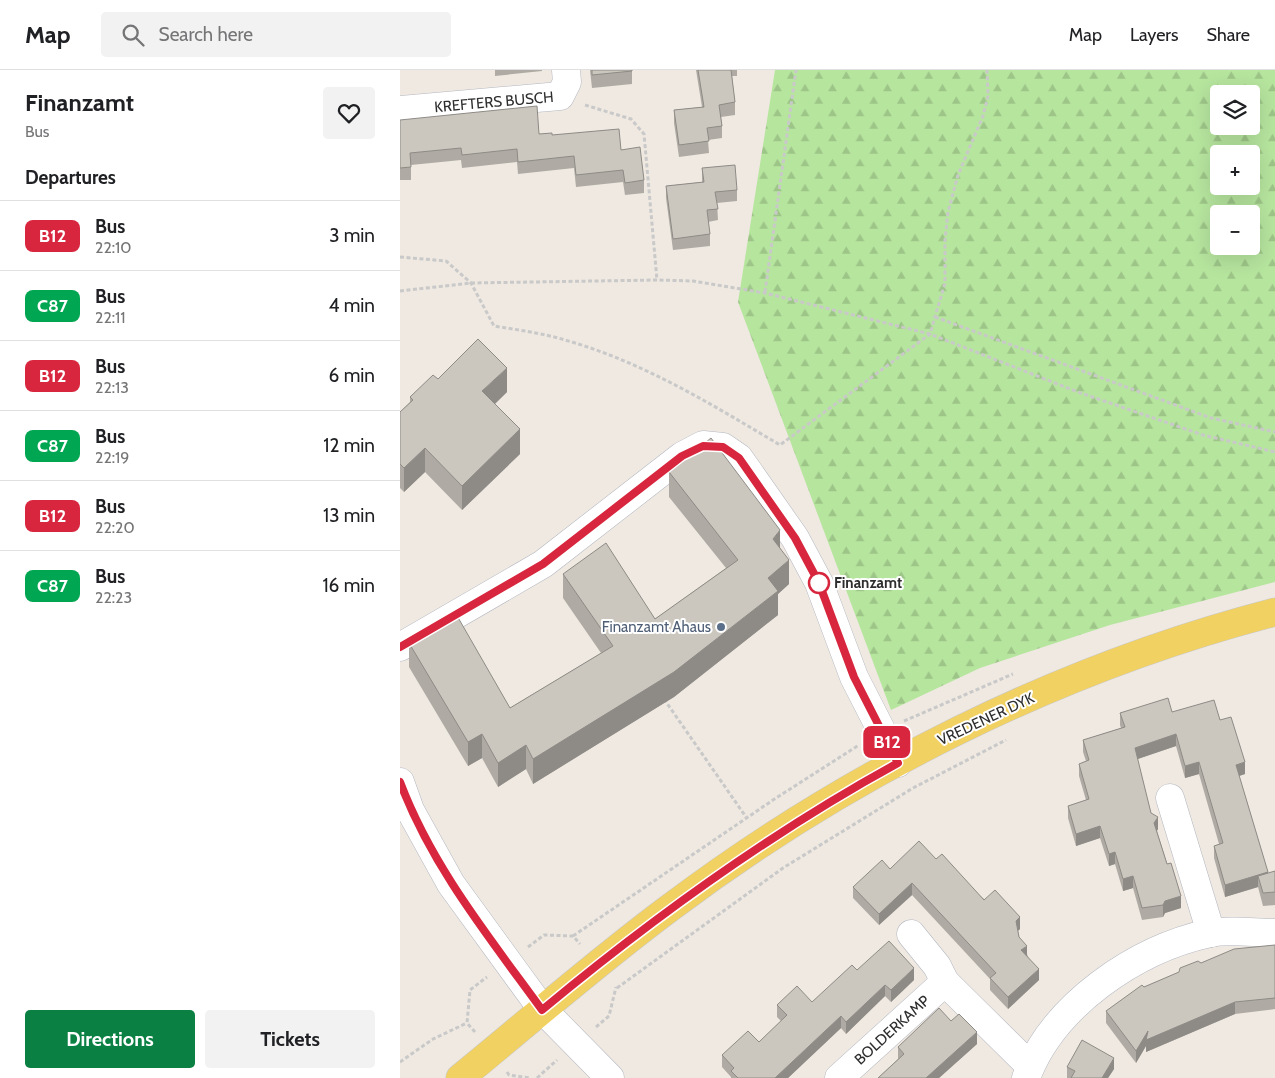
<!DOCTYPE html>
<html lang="en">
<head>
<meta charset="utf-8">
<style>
  body { margin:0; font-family:Cabin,sans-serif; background:#f2f2f2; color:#202124; height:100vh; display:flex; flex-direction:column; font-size:19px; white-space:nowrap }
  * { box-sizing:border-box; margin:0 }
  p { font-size:16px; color:#757577 }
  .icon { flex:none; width:28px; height:28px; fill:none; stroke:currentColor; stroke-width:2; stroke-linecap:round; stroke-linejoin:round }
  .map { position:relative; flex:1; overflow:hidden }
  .drawer { display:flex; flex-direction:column; background:#fff; width:400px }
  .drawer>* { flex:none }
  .badge { padding:0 10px; border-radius:8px; font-size:18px; line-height:32px }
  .fabs { position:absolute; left:810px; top:15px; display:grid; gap:10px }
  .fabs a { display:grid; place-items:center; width:50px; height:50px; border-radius:5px; background:#fff; box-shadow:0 5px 20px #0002; font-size:25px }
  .map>.badge { position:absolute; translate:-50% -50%; box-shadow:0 0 0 2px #fff }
  h2 { padding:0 25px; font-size:19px; line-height:45px }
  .round { display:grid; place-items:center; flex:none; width:52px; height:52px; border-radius:5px; background:#f2f2f2 }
  .head { display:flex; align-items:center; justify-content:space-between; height:85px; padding:0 25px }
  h1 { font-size:24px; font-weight:800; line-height:38px }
  .button { display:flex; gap:10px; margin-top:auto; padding:10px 25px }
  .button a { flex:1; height:58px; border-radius:5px; background:#0b8043; color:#fff; font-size:20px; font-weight:800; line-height:58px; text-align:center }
  .button a+a { background:#f2f2f2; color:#202124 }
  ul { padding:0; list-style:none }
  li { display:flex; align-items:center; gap:15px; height:70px; padding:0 25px; border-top:1px solid #e0e0e0 }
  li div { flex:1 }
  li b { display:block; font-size:19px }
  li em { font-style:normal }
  li .badge { min-width:55px; font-weight:700; text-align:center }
  header { display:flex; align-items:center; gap:30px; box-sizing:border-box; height:70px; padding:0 25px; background:#fff; border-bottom:1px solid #e0e0e0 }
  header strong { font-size:24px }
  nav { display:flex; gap:28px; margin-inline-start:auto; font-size:18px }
  .search { width:350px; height:45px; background:#f2f2f2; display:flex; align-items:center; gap:12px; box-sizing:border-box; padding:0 18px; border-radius:5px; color:#757577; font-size:19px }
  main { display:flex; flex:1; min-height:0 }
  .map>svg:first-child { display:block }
  .forest { fill:url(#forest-firs); fill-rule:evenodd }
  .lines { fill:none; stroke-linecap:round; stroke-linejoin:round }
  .minor-casing { stroke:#b4b7c1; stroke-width:29 }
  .major-casing { stroke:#c9c9c9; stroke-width:29 }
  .path { stroke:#c9c9c9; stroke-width:3; stroke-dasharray:4 2.5; stroke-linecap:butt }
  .minor { stroke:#fff; stroke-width:28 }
  .major { stroke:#f2d163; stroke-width:28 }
  .wall { fill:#afaba4 }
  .shaded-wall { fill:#8e8b86 }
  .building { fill:#cbc7bf; stroke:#8e8b86 }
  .line-casing { stroke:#fff; stroke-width:11 }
  .line { stroke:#d7263d; stroke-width:8 }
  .stop-dot { fill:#fff; stroke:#d7263d; stroke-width:2.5 }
  .service-dot { fill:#5c6f8a; stroke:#fff; stroke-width:2 }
  .labels { text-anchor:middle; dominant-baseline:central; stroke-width:4; stroke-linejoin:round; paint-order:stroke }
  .street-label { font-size:15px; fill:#2e2e2e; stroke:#fff }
  .stop-label { font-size:15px; font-weight:bold; fill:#2e2e2e; stroke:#fff; text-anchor:start }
  .service-label { font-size:15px; fill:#4e5e75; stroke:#fff; text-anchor:end }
</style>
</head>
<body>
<header>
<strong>Map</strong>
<div class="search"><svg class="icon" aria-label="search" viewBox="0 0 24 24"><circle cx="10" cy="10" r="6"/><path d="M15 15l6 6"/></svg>Search here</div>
<nav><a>Map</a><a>Layers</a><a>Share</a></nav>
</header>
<main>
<section class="drawer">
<div class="head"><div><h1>Finanzamt</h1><p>Bus</p></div><a class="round"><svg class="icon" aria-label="heart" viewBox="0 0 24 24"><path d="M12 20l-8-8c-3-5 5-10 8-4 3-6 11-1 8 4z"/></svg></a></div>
<h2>Departures</h2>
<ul>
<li><span class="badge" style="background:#d7263d;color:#fff">B12</span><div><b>Bus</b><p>22:10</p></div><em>3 min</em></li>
<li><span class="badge" style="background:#00a651;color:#fff">C87</span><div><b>Bus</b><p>22:11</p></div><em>4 min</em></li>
<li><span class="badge" style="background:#d7263d;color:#fff">B12</span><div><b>Bus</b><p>22:13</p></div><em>6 min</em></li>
<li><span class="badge" style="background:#00a651;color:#fff">C87</span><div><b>Bus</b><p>22:19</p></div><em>12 min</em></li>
<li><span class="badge" style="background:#d7263d;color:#fff">B12</span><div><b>Bus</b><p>22:20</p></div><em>13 min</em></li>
<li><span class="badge" style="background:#00a651;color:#fff">C87</span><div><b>Bus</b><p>22:23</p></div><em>16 min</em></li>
</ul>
<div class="button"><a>Directions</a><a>Tickets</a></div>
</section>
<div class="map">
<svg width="875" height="1008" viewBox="0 0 875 1008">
  <defs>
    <pattern id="forest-firs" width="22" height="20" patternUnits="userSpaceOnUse" patternTransform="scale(1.25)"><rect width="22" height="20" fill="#b6e59e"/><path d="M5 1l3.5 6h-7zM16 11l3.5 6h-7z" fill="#9dc588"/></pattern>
  </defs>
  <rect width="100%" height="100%" fill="#efe9e1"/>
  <path class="forest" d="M375,0H875V512L710,555L580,598L491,640L338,232ZM819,24H851V56H819ZM819,84H851V116H819ZM819,144H851V176H819Z"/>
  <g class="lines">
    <defs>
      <g id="minor">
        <path d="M0,40L160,26L167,12L166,0"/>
        <path d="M0,577L143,494L282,386L303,375L323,377L339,388L395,468L419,513L454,607L498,693"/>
        <path d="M0,712L10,740L51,814L142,939L210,1008"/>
        <path d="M770,728L811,863"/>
        <path d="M511,864L537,896L545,912"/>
        <path d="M439,1008L545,912L630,996"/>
        <path d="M626,1008C653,935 736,879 810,863C830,859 855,863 875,863"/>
      </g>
      <path id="major" d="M60,1008C130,951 198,891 271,837C449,703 659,598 875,542"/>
    </defs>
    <use href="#minor" class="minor-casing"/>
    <use href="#major" class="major-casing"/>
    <g class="path">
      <path d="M185,35L231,49L244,64L257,210"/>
      <path d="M0,187L46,191L71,213L94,256C118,260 142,263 165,270C243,292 311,334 380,375L530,264L545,213V170L548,142L558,105L583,46L588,26L587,0"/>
      <path d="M0,221L71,213L257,210L293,211L365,223L530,264L678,322L803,365L875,382"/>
      <path d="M365,222L396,0"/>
      <path d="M535,247L811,348L875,362"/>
      <path d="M264,629L346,747"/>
      <path d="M504,651L613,604"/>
      <path d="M173,866L376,728L459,675"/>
      <path d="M128,877L144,865L173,866L180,874"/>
      <path d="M217,918L383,798L513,718L606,670"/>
      <path d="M196,957L209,946L216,917"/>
      <path d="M75,962L67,953L70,920L87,907"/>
      <path d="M0,992L33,969L67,953"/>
      <path d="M107,1002L109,1005L130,1008"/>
      <path d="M137,1008L157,990"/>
    </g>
    <use href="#minor" class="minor"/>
    <use href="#major" class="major"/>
  </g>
  <g class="wall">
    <path d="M95,0H142V1L95,6Z"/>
    <path d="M190,0H232V14L192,18Z"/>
    <path d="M296,0H337V6H332L335,32V45L321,47L322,56V68L308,70L309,83L279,87L274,53V40L302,37Z"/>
    <path d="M0,50L152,65L221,80L244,110V123L225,125L223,112L176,117L174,98L118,104L117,92L62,98L61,90L11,95V110H0Z"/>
    <path d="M302,98L337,120V131L317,133L318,150L308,152L310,164V176L273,180L266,128V116L302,112Z"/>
    <path d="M38,309L107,322L95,334L120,384L62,440L25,402L4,422L0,418V342L10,332V327Z"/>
    <path d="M269,402L380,477L389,514L378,524V545L274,627L133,714L126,699L98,717L82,688L68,696L9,597V573L110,638L201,583L163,528V504L255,549L326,498L269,427Z"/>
    <path d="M772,642L820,650L845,704L839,706L868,803L875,801V835L863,836L858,817L825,827L814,788V776L819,774L799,704L785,708L776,676L737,689L751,743L758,759L757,761L781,838L765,843L763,847L742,850L733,818L723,821L715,794L709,796L700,768L676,776L668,748V736L686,730L679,706V694L686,691L683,682V670L721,658L720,655V643Z"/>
    <path d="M536,789L620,859L618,861L619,867L639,910L608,939L590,920V909L512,825L479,855L453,828V817L490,799Z"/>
    <path d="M875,875V939L835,944L746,982V976L736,993L706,953V941L744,917L801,893Z"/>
    <path d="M457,900L514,910L491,932L485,926L446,964L441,958L388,1008H331V1007L322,997V985L359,972L381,951L377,947V935L412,932Z"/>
    <path d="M551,951L577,974L539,1008H478L498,989V977Z"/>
    <path d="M667,997L714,999L708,1008H667Z"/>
  </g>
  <g class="shaded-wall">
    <path d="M107,298V322L82,346V321Z"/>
    <path d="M120,359V384L62,440V416Z"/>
    <path d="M25,378V402L4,422V398Z"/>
    <path d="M380,460V485L373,469Z"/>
    <path d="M389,490V514L378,524V545L274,627L133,714V689L368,508Z"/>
    <path d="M82,664V688L68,696V672Z"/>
    <path d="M776,664V676L735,690V678Z"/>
    <path d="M126,675V699L98,717V693Z"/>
    <path d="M799,692V704L785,708V696Z"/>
    <path d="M845,692V704L836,707V695Z"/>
    <path d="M758,747V759L754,765V753Z"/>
    <path d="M700,756V768L676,776V764Z"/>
    <path d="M715,782V794L709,796V784Z"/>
    <path d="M868,802V814L858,806V817L825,827V815Z"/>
    <path d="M733,806V818L723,821V809Z"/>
    <path d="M512,813V825L479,855V844Z"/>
    <path d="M781,826V838L765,843L763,847V835L765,831Z"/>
    <path d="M620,847V859L616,862V851Z"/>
    <path d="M627,876V887L621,880Z"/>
    <path d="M514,898V910L491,932V920Z"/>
    <path d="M639,899V910L608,939V927Z"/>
    <path d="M485,915V926L446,964V952Z"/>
    <path d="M835,932V944L746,982V976L736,993V981L748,961Z"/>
    <path d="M441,946V958L388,1008H375Z"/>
    <path d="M577,962V974L539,1008H526Z"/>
    <path d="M714,988V999L708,1008H702Z"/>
  </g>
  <g class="building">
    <path d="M192,0H232V1L192,5Z"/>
    <path d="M298,0H331L335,32L319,35L322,56L307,58L309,71L279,75L274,40L304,37Z"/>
    <path d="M137,36L139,64L152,63V65L219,59L221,80L240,77L244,110L225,113L223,100L176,105L174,86L118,92L117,79L62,85L61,78L10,83L11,97L0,98V50Z"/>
    <path d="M335,95L337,120L315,122L318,139L307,140L310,164L273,169L266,116L304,112L302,98Z"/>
    <path d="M78,269L107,298L82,321L120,359L62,416L25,378L4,398L0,394V342L13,330L10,327L33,305L38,309Z"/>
    <path d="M311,368L380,460L373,469L389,490L368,508L378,521L274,602L133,689L126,675L98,693L82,664L68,672L9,573L56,544L110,638L213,576L163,504L206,473L255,549L338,490L269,402Z"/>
    <path d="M768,628L772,642L814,630L820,650L831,647L845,692L836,695L868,802L825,815L814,776L823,773L799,692L785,696L776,664L735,678L751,743L758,747L754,753L767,794L771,793L781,826L765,831L763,835L742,838L733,806L723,809L715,782L709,784L700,756L676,764L668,736L689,729L679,694L689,690L683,670L725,657L720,643Z"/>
    <path d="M519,771L536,789L542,784L584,830L595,820L620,847L616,851L619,867L627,876L621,880L639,899L608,927L590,908L596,903L512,813L479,844L453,817L482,790L490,799Z"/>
    <path d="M875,801V822L863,823L858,806Z"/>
    <path d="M489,871L514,898L491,920L485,915L446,952L441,946L375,1008H338L331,1001L334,998L322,985L348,961L359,972L387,945L377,935L397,916L412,932L452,895L457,900Z"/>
    <path d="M875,875V928L835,932L746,970L748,961L736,981L706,941L742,915L744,917L779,902L780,898L798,891L801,893L834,879Z"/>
    <path d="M539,938L551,951L559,944L577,962L526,1008H478L504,984L498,977Z"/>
    <path d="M682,970L714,988L702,1008H671L675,1001L667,997Z"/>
  </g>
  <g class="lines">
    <defs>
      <path id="line" d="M0,577L143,494L282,386L303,376L323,377L339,388L395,468L419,513L454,607L498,693C370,763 254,847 142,940C89,867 32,797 0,712"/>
    </defs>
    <use href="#line" class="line-casing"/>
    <use href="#line" class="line"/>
  </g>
  <circle class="stop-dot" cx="419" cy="513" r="10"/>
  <circle class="service-dot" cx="321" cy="557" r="5"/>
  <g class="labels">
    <g class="street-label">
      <text transform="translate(94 32) rotate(-5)">KREFTERS BUSCH</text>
      <text transform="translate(586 649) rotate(-25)">VREDENER DYK</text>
      <text transform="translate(492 960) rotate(-42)">BOLDERKAMP</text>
    </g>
    <g class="stop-label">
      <text x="434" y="513">Finanzamt</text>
    </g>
    <g class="service-label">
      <text x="311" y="557">Finanzamt Ahaus</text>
    </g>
  </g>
</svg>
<div class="fabs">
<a><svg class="icon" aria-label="layers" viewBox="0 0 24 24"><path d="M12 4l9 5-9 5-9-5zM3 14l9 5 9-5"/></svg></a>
<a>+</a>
<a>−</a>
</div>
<b class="badge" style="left:487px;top:672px;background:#d7263d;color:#fff">B12</b>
</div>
</main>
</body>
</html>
